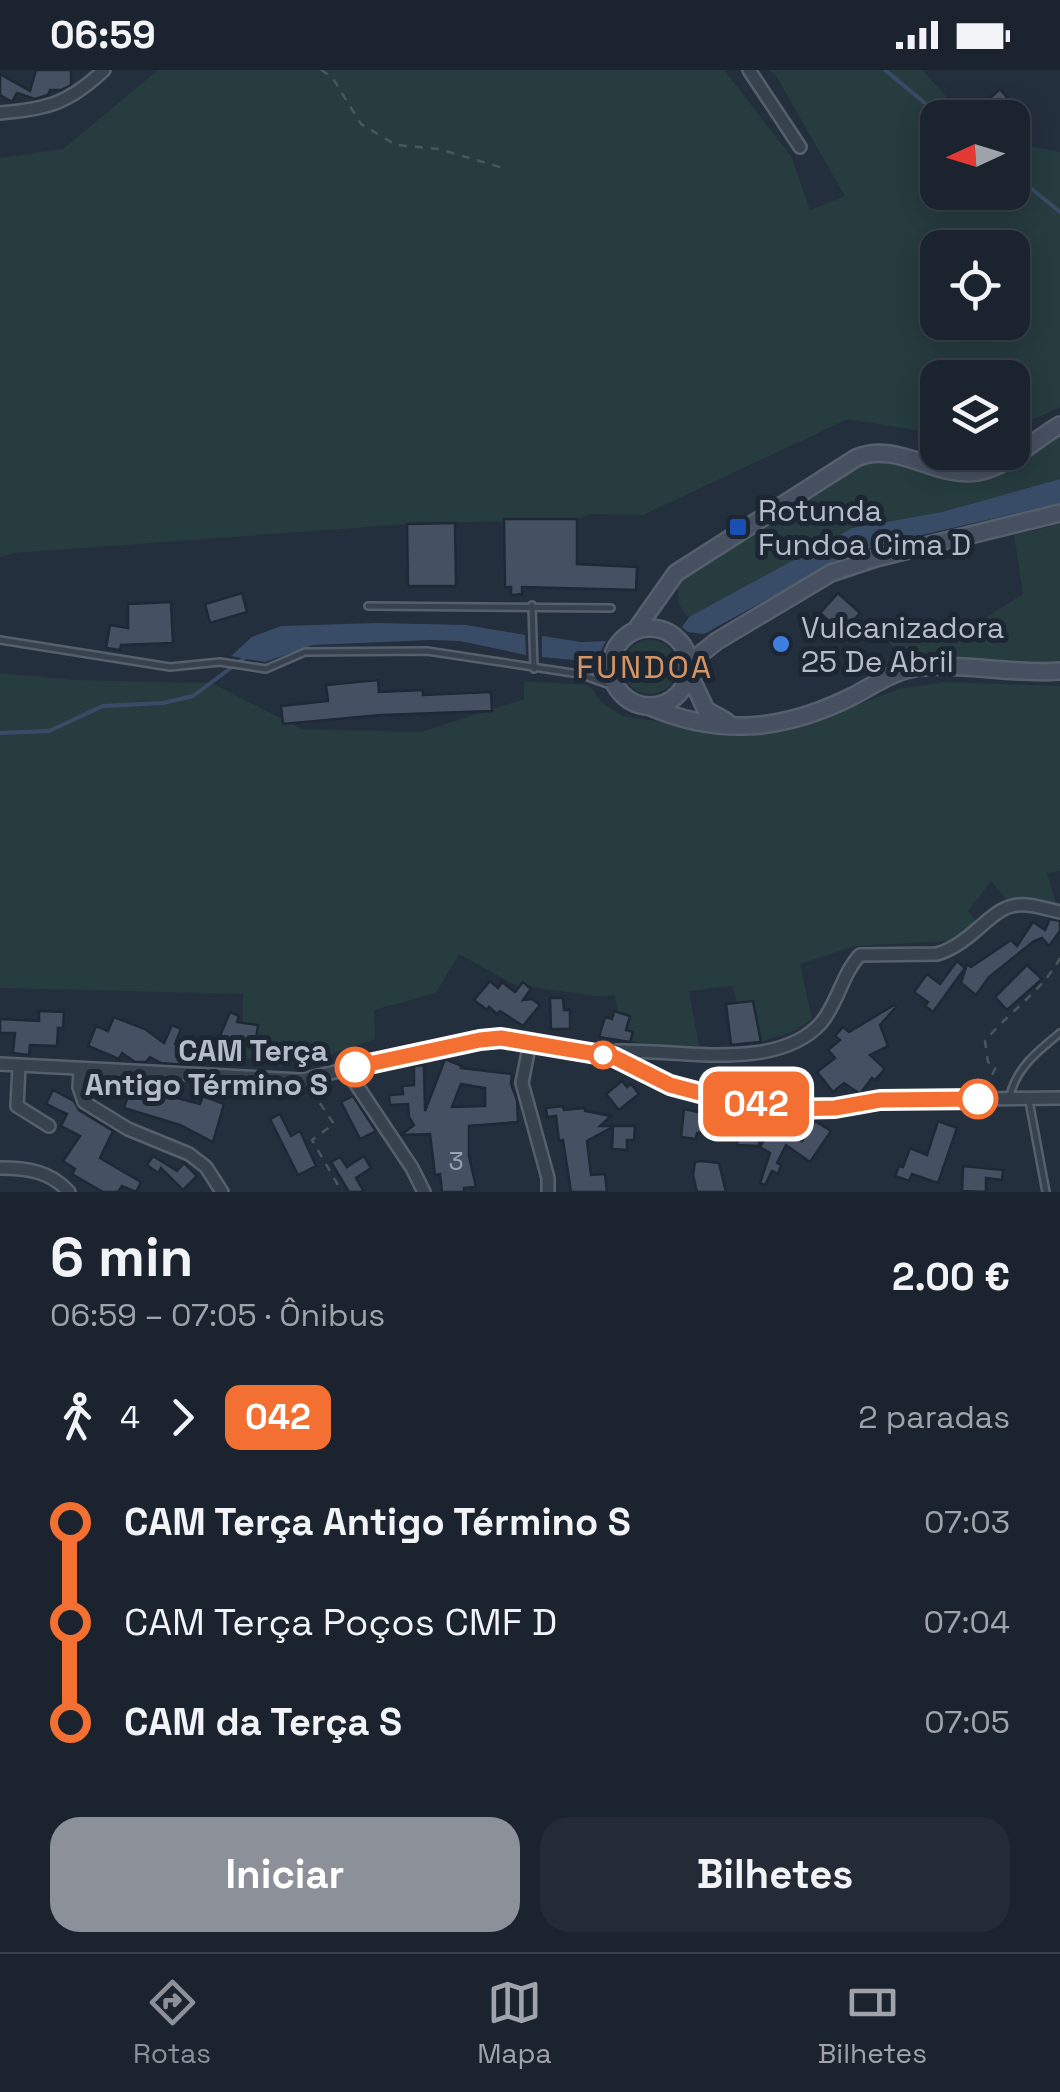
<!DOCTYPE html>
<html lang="pt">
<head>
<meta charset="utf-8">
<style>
  body { margin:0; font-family:"Space Grotesk",sans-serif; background:#242b36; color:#f1f3f6; height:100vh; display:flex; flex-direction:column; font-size:38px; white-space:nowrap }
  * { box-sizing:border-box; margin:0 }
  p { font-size:32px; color:#a0a4aa }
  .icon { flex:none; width:55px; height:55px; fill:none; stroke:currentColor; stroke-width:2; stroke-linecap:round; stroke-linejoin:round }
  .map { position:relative; height:1122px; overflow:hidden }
  .panel { display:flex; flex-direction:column; background:#1b232e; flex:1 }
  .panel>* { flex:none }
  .badge { padding:0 20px; border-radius:15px; font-size:35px; line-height:65px }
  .needle { width:65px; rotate:266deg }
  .tools { position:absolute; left:920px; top:30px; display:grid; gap:20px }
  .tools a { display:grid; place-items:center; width:110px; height:110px; border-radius:20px; background:#1b232e; box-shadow:0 5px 25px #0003,0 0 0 2px #39404a; font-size:50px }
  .map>.badge { position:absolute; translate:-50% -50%; box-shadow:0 0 0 5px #fff }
  .legs { display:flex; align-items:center; gap:15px; height:110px; padding:0 50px; font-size:32px }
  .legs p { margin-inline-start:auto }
  .headline { display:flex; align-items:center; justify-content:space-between; height:170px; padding:0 50px }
  h1 { font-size:55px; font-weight:700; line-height:75px }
  .action { display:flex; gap:20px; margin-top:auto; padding:20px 50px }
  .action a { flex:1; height:115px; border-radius:30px; background:#8c9099; color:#fff; font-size:40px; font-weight:700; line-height:115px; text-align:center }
  .action a+a { background:#242b36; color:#f1f3f6 }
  ul { padding:0 50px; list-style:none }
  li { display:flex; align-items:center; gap:35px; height:100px; font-size:38px }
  li i { display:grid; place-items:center; width:15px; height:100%; margin:0 12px; background:currentColor }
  li i::after { content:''; width:25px; height:25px; margin:-12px; border:8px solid; border-radius:50%; background:#1b232e }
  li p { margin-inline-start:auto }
  li:first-child i { background:linear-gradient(#0000 50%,currentColor 0) }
  li:last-child i { background:linear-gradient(currentColor 50%,#0000 0) }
  .status { display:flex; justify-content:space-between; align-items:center; height:70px; padding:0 50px; background:#1b232e; direction:ltr }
  .status svg { height:28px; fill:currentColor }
  .menu { display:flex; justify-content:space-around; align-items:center; height:140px; border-top:2px solid #39404a; background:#1b232e; font-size:28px; color:#a0a4aa }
  .menu a { display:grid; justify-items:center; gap:5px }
  .menu .selected { color:#8c9099 }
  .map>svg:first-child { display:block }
  .green { fill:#263c3f; fill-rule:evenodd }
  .water { fill:#394c67 }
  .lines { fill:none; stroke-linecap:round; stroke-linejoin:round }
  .stream { stroke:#394c67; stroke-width:4 }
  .building { fill:#455162; stroke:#1f2835; stroke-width:2.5; fill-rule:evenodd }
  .lane-casing { stroke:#565f6c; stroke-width:10 }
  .street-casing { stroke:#565f6c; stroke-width:16 }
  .secondary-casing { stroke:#565f6c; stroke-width:20 }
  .path { stroke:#44595c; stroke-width:2.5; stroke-dasharray:8 8; stroke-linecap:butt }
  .lane { stroke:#38414e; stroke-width:5 }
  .street { stroke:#38414e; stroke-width:11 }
  .secondary { stroke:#465061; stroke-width:15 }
  .line-1-casing { stroke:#fff; stroke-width:22 }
  .line-1 { stroke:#f37032; stroke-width:15 }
  .transit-dot { fill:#1a4fb4; stroke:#1d2633; stroke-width:4 }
  .shop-dot { fill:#3f7fe0; stroke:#1d2633; stroke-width:4 }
  .stop-1-dot { fill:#fff; stroke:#f37032; stroke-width:5 }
  .labels { text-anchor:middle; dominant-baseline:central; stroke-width:10; stroke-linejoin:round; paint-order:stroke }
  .number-label { font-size:25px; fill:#98a1af }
  .poi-label { font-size:30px; fill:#b4bcc9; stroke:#1d2633; text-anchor:start }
  .stop-label { font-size:30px; font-weight:bold; fill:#b4bcc9; stroke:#1d2633; text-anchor:end }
  .neighbourhood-label { font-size:32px; letter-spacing:2.5px; fill:#d59563; stroke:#1d2633 }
</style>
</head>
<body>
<div class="status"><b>06:59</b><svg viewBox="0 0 49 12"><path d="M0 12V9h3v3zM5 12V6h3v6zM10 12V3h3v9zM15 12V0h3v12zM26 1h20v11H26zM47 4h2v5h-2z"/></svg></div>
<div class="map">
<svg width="1060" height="1122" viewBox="0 0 1060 1122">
  <rect width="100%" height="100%" fill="#242f3e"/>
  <g class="green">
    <path d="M158,0H724L791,86L810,140L845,126L776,6L770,0H922L966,47L938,48V122H1012L1013,73L1060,82V337L1013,359L1012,308H938L937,364L848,349L643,445L591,444L577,449L407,454L14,483L0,487V88L63,79ZM938,178H1012V252H938Z"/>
    <path d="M1060,365V409L942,442L852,458L689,547C676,537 676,522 681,507C748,470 809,425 874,385L957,409L1001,400Z"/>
    <path d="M1060,454V593H1008L899,584L881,563L972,556L1023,524L1014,465Z"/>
    <circle cx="650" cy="597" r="27"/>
    <path d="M0,603L75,610L212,613L302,659L421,662L524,629V611L589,615L603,634L623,646L751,666L785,662L899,619L946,612L1060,616V801L1047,803L1056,833L1009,832L991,811L968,841L979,855L953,871L854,876L800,894L812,949L794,961L751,975L732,916L689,921L699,976L653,975L621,969L615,925L596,926L515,915L459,884L436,923L374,940L375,969L308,992L277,996L242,987L243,924L0,918Z"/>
  </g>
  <g class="water">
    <path d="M1060,409V433L879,475L842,488L704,564L688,562L682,557L689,547L852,458L942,442Z"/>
    <path d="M377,553L466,555L525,565L526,585L460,571L430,570L313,575L265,592L231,586L252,567L281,556Z"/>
    <path d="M542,566L581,572L606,571L595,592L542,587Z"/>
  </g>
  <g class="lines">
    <g class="stream">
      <path d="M885,0L943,48"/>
      <path d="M1012,103L1060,142"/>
      <path d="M0,663L49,661L103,636L163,633L193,626L247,586"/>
    </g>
  </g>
  <g class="building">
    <path d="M36,0H71V15L61,20H50L48,25L35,29L17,23L12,32L0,25V4L30,21Z"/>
    <path d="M1000,19L1014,36L1001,48H991L981,36Z"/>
    <path d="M504,449H577V494L637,497L636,520L522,517V524L511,525V517H505Z"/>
    <path d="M455,453L456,516H408L407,454Z"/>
    <path d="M242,523L247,542L210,553L205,534Z"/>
    <path d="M838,523L860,543L842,563L820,543Z"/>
    <path d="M171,532L173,573L121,575L120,580L106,578L110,555L128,558V534Z"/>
    <path d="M378,610L379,622L423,620V625L491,622L492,641L381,645L283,654L281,636L328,631L326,615Z"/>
    <path d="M1050,849L1060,851V861L1049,876L1042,868L1034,871L989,907L976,925L961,913L967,894L971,897L1011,870L1017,876L1033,852L1045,860Z"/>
    <path d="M957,891L965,898L933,942L925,936L928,932L914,922L927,904L940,914Z"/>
    <path d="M1027,895L1042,909L1007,940L995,927Z"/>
    <path d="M490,911L498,918L502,912L515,922L523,912L531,919L523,930L532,929L540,935L523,956L500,941L497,944L489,937L487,940L474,930Z"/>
    <path d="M550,928H563L564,940H570V959H551Z"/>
    <path d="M753,931L761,972L731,975L726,934Z"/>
    <path d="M894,935L896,937L880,955L888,976L870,985L885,999L875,1010L872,1008L860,1024L844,1013L833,1022L817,1002L835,988L828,980L840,970L835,966L843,957L849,962Z"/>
    <path d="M39,941L64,942L63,958H58L57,976L30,975L29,985L13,983L15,963H0V949L39,951Z"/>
    <path d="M614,941L630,946L626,960L633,962L630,972L599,967L605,947L612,949Z"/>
    <path d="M230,942L239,946L237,952L258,955L256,970L244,969L241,978L233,974L229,984L220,980L222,975L217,973Z"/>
    <path d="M114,947L145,959L164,973L172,955L181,959L175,974L192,984L186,995L161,993L150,987L146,992H135L122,983L119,989L88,976L96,956L108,961Z"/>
    <path d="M445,989L462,996L461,998L512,1004L511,1014L517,1030L518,1052L469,1056V1086L476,1117L464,1118V1122H442L440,1104L435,1105L430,1064L401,1065L414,1055L409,1047L408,1034L390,1035L389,1025L403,1024L402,1016L414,1015V996L424,995L425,1041ZM461,1014L485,1018V1036L452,1037Z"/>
    <path d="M732,997L761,1001L759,1021L729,1017Z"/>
    <path d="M622,1011L627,1017L631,1014L639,1024L619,1040L606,1024Z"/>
    <path d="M131,1016L200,1034L203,1026L224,1034L213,1072L180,1055L124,1038Z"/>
    <path d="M53,1020L74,1031L79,1040L113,1061L100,1088L141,1112L136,1122L122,1116L118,1122H103L72,1104L75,1099L63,1091L80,1066L61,1056L67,1044L46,1034Z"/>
    <path d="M353,1026L376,1061L360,1069L341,1032Z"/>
    <path d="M563,1036L564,1040L585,1038V1041L611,1046L600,1056H635L634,1070H627V1080L612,1079L613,1057L587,1071L591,1105L605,1104L607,1122H571L563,1070L559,1071L556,1046L547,1047L546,1038Z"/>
    <path d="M684,1039L731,1049L760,1050L759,1076L737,1075L738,1066L715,1062L697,1063L696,1069L681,1067Z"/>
    <path d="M280,1044L291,1066L300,1061L316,1096L298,1105L270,1049Z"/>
    <path d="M815,1051L831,1061L810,1092L786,1075L777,1093L781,1095L778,1104L772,1101L765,1115L760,1113L770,1083L760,1077L773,1055L802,1071Z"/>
    <path d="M938,1051L957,1058L938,1113L912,1104L909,1111L895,1106L899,1096L903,1097L910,1078L927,1085Z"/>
    <path d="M153,1086L177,1101L184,1093L197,1106L183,1120L161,1098L158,1103L147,1095Z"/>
    <path d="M364,1086L371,1098L356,1108L364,1122H349L331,1092L340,1087L347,1097Z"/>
    <path d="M701,1091L719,1093L726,1122H697L693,1105L695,1092Z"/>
    <path d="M963,1096L1003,1100L1002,1110L986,1108V1122L962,1121Z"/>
  </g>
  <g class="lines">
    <defs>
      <g id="lane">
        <path d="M532,535L534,599"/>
        <path d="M368,536L611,538"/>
        <path d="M0,570L170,597L220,592L266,599L305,582L427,581L579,604L616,617"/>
        <path d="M580,604L596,599L612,587"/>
        <path d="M1010,1026C1016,998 1039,980 1060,963"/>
        <path d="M1029,1031L1046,1122"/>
      </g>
      <g id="street">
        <path d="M749,0L800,77"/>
        <path d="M0,43C48,39 69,33 104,0"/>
        <path d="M530,972L522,1013L548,1108V1122"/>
        <path d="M613,987L617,981C676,979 776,1003 821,953C838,933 842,904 860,885L937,884C971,874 989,841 1012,836C1027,832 1045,839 1060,842"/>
        <path d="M0,994L301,1010L420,982L480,969L501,968L613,987L670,1015L785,1039L809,1041L880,1030L1060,1028"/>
        <path d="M19,996L17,1036L49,1056"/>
        <path d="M346,999L412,1098L424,1122"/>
        <path d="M80,1001L79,1017L84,1032L128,1059L189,1084L206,1097L222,1122"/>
        <path d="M0,1098C27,1098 50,1101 69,1122"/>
      </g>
      <g id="secondary">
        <circle cx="650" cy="597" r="39"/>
        <path d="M635,561L676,503L856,388C897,370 936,409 978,402C1008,396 1034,370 1060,355"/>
        <path d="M688,594L717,571L831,503L876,488L1060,443"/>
        <path d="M688,601L706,640L726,651"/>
        <path d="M648,636C720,667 783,661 853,626C874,615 898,598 923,597C968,593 1014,605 1060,601"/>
      </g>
    </defs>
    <use href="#lane" class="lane-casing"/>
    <use href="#street" class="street-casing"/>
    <use href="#secondary" class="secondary-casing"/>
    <g class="path">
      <path d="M321,0L332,7L361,54L396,75L439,79L503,98"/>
      <path d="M985,1019L996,997L988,992L985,971C1009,942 1043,920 1060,888"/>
      <path d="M311,1020L334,1054L312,1070L342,1122"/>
    </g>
    <use href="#lane" class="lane"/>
    <use href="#street" class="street"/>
    <use href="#secondary" class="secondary"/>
  </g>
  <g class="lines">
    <defs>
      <path id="line-1" d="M355,997L480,970L501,968L614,987L670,1015L723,1029L785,1039L835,1038L880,1030L978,1029"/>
    </defs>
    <use href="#line-1" class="line-1-casing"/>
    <use href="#line-1" class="line-1"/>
  </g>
  <rect class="transit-dot" x="728" y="447" width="20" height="20" rx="5"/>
  <circle class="shop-dot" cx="781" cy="574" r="10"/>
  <g class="stop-1-dot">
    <circle cx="603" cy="985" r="12"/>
    <circle cx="355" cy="997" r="18"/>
    <circle cx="978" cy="1029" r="18"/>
  </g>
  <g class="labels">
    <g class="number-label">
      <text x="456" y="1091">3</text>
    </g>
    <g class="poi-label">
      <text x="758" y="440">Rotunda<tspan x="758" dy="34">Fundoa Cima D</tspan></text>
      <text x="801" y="557">Vulcanizadora<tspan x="801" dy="34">25 De Abril</tspan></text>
    </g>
    <g class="stop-label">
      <text x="328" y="980">CAM Terça<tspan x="328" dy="34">Antigo Término S</tspan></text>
    </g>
    <g class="neighbourhood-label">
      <text x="645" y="597">FUNDOA</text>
    </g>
  </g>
</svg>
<div class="tools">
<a><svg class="needle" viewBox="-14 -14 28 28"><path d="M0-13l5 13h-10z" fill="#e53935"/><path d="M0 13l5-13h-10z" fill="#a0a4aa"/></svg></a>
<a><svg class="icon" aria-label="locate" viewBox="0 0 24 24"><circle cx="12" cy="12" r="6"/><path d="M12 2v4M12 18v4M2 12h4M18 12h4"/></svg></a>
<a><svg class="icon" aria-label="layers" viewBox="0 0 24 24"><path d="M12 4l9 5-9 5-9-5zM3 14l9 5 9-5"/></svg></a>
</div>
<b class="badge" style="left:756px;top:1034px;background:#f37032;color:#fff">042</b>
</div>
<section class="panel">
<div class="headline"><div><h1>6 min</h1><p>06:59 – 07:05 · Ônibus</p></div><b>2.00 €</b></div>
<div class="legs"><svg class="icon" aria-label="walk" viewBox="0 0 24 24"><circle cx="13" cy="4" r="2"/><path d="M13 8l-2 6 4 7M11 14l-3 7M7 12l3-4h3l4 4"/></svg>4<svg class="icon" aria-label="forward" viewBox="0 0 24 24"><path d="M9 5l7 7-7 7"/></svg><b class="badge" style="background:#f37032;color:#fff">042</b><p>2 paradas</p></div>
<ul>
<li><i style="color:#f37032"></i><b>CAM Terça Antigo Término S</b><p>07:03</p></li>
<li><i style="color:#f37032"></i><span>CAM Terça Poços CMF D</span><p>07:04</p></li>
<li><i style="color:#f37032"></i><b>CAM da Terça S</b><p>07:05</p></li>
</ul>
<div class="action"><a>Iniciar</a><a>Bilhetes</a></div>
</section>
<nav class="menu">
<a class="selected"><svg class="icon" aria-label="directions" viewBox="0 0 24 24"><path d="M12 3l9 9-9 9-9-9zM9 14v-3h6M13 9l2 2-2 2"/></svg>Rotas</a>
<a><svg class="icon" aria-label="map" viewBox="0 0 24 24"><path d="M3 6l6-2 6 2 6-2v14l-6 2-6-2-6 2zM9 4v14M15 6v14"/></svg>Mapa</a>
<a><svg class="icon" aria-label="tickets" viewBox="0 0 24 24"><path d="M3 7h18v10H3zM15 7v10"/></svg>Bilhetes</a>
</nav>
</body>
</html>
